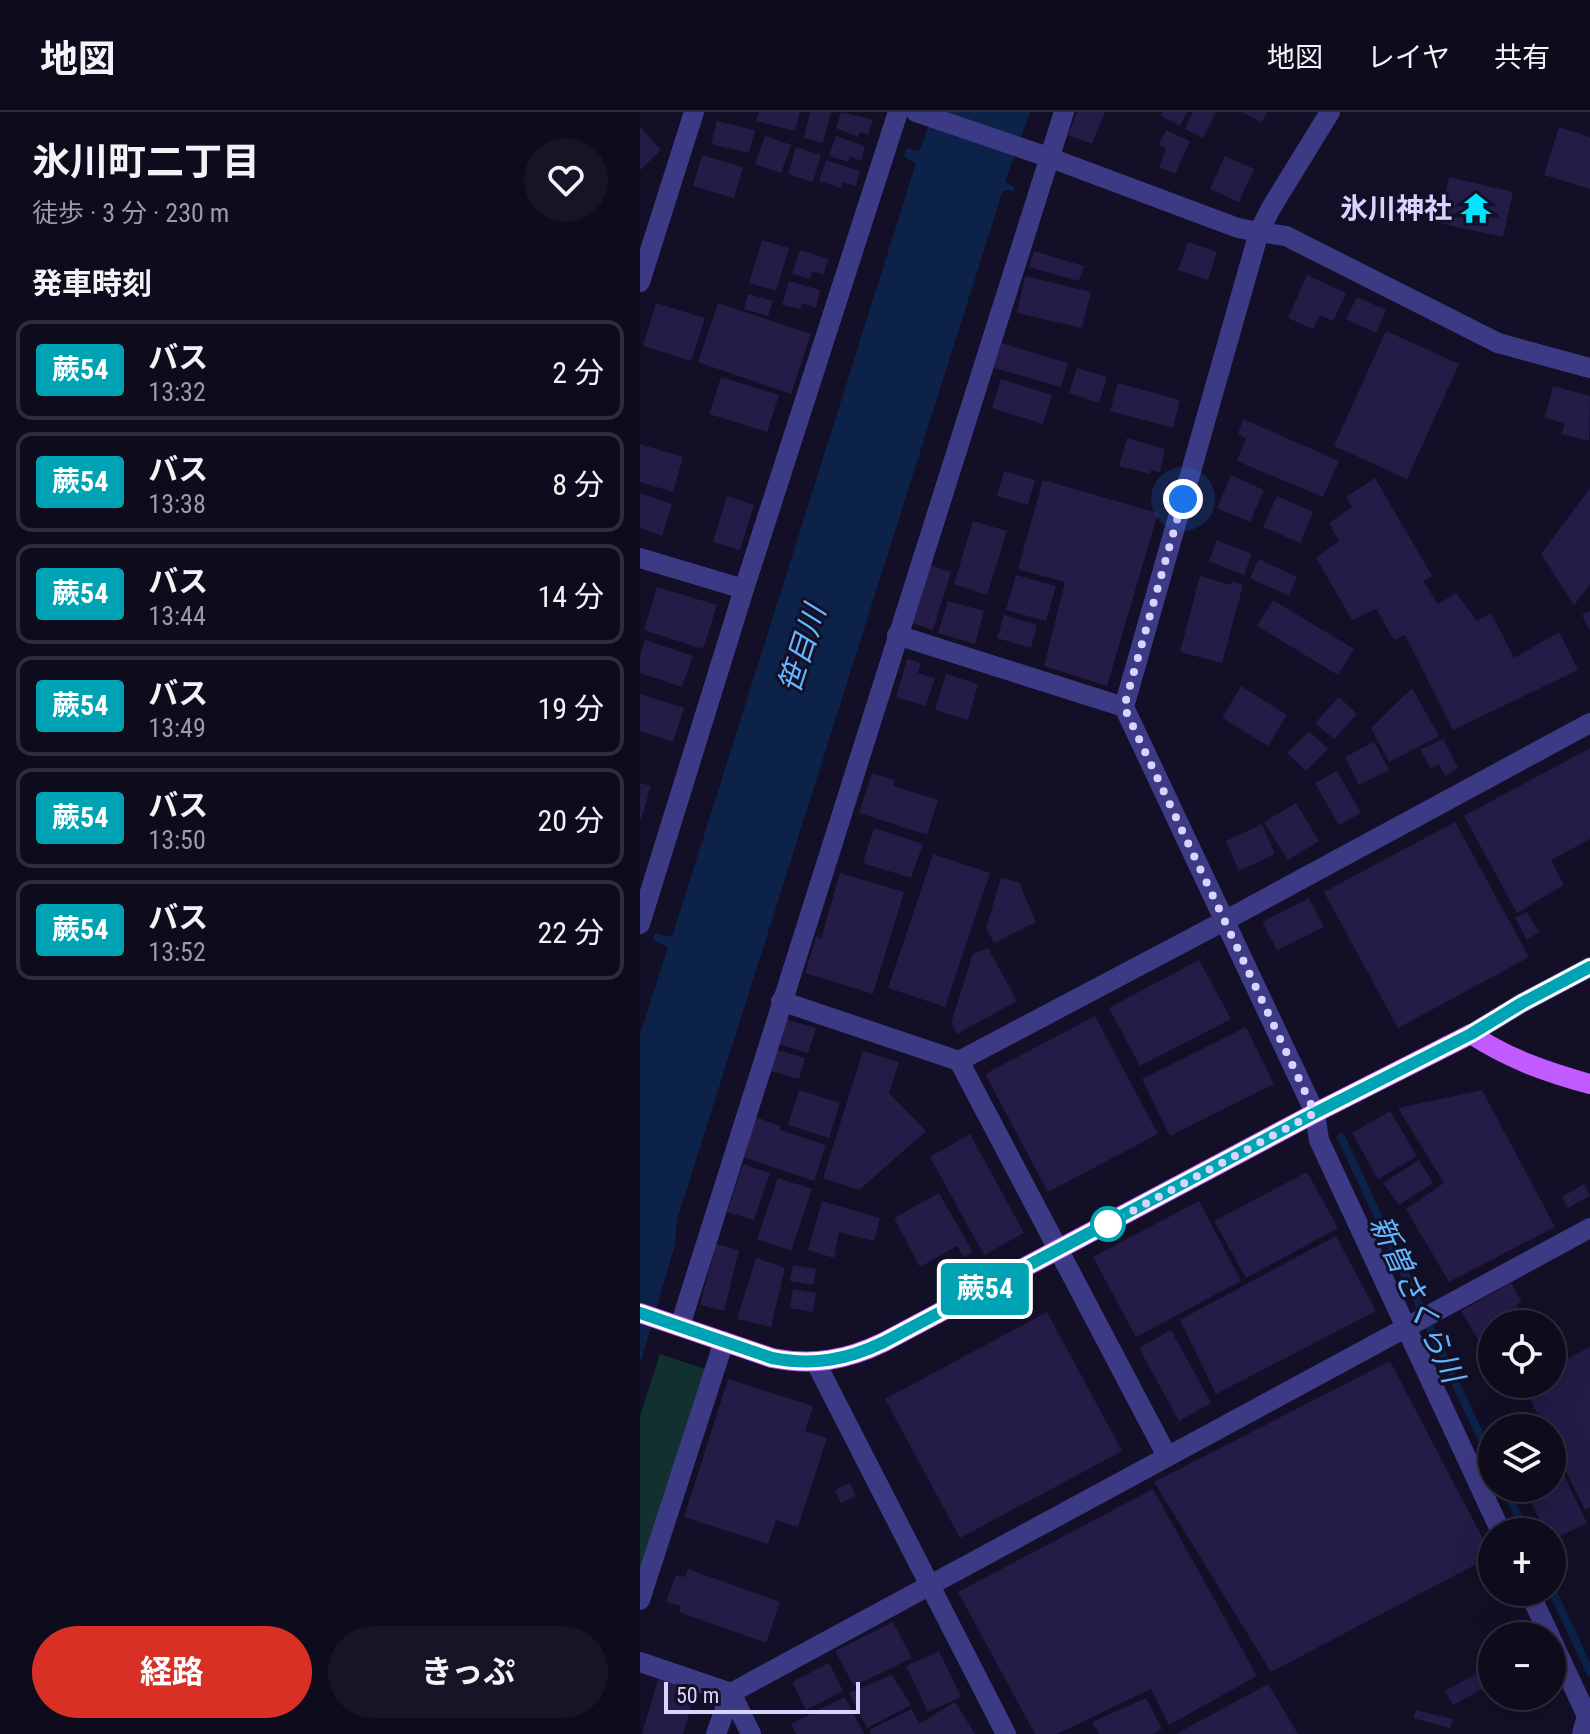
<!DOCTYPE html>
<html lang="ja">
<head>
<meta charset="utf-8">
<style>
  body { margin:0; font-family:"Roboto Condensed","Noto Sans JP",sans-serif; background:#171425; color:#f1f3f6; height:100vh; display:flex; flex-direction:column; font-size:30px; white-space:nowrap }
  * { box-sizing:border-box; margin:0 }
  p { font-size:26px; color:#9b9ba3 }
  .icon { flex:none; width:44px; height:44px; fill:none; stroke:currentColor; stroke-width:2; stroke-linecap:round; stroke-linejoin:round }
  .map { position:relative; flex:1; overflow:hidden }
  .details { display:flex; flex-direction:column; background:#0e0b1c; width:640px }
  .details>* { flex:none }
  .badge { padding:0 16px; border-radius:6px; font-size:28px; line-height:52px }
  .fabs { position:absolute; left:838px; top:1198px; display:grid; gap:16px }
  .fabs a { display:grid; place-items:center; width:88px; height:88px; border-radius:50%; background:#0e0b1c; box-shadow:0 8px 32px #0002,0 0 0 2px #2e2b3b; font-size:40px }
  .scale { position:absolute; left:24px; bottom:20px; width:196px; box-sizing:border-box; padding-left:8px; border:4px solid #d9d4ff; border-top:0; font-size:22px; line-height:28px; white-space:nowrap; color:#d9d4ff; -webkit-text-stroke:6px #130f26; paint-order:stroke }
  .you { position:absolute; width:40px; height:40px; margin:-20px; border:6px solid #fff; border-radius:50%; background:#1a73e8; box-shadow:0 0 0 12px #1a73e833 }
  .map>.badge { position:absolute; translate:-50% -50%; box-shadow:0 0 0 4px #fff }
  h2 { padding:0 32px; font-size:30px; line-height:72px }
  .round { display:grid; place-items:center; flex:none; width:84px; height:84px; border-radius:42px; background:#171425 }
  .summary { display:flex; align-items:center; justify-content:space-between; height:136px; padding:0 32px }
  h1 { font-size:38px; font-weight:700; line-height:60px }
  .action { display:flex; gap:16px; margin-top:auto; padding:16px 32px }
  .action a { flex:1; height:92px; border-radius:48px; background:#d93025; color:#fff; font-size:32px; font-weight:700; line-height:92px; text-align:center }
  .action a+a { background:#171425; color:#f1f3f6 }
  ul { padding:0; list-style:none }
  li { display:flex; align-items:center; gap:24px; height:100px; margin:0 16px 12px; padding:0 16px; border:4px solid #2e2b3b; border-radius:16px }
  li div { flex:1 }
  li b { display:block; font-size:30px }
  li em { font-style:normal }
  li .badge { min-width:88px; font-weight:700; text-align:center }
  header { display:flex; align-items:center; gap:48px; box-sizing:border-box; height:112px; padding:0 40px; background:#0e0b1c; border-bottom:2px solid #2e2b3b }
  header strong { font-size:38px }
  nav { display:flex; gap:44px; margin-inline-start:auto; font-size:28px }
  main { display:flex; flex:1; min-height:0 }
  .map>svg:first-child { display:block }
  .green { fill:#12302f }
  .water { fill:#0c2248 }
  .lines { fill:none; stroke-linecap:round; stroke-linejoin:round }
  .stream { stroke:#0c2248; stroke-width:8 }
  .building { fill:#241b47 }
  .minor { stroke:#3d3a85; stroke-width:20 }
  .tertiary { stroke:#3d3a85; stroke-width:20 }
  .primary { stroke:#c25bff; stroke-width:20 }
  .line-casing { stroke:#fff; stroke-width:18 }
  .line { stroke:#00a3b4; stroke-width:12 }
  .walk { stroke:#d9d4ff; stroke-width:8; stroke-dasharray:0 14.4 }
  .stop-dot { fill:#fff; stroke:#00a3b4; stroke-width:4 }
  .labels { text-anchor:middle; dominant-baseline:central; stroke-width:6; stroke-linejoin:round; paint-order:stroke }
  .poi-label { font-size:28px; font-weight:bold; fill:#d9d4ff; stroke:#130f26; text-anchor:end }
  .water-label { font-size:30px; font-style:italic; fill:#62b6ff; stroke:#130f26 }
</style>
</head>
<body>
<header>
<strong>地図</strong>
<nav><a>地図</a><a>レイヤ</a><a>共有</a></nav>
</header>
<main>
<section class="details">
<div class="summary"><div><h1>氷川町二丁目</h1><p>徒歩 · 3 分 · 230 m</p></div><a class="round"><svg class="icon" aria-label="heart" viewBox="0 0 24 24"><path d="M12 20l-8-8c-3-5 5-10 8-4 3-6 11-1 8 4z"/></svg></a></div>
<h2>発車時刻</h2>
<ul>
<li><span class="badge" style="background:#00a3b4;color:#fff">蕨54</span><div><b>バス</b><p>13:32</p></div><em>2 分</em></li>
<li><span class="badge" style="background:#00a3b4;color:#fff">蕨54</span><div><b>バス</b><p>13:38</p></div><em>8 分</em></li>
<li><span class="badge" style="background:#00a3b4;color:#fff">蕨54</span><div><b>バス</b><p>13:44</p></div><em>14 分</em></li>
<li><span class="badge" style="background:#00a3b4;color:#fff">蕨54</span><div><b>バス</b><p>13:49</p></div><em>19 分</em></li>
<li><span class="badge" style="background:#00a3b4;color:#fff">蕨54</span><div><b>バス</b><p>13:50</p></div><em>20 分</em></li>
<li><span class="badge" style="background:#00a3b4;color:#fff">蕨54</span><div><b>バス</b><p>13:52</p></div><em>22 分</em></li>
</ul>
<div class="action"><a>経路</a><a>きっぷ</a></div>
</section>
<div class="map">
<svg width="950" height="1622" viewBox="0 0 950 1622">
  <rect width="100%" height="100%" fill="#130f26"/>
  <path class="green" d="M20,1242L65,1257L0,1464V1304Z"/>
  <path class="water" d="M293,0H390L365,70L374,75L373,79L363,78L37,1108L35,1133L0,1252V922L28,835L13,828L15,821L32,825L276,51L264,45L266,36L280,39Z"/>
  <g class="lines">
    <g class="stream">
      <path d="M701,1025L852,1349"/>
      <path d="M865,1376L885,1420"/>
      <path d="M912,1478L950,1560"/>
    </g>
  </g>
  <g class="building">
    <path d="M119,0H160L155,19L116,9Z"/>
    <path d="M170,0H191L183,31L164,26Z"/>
    <path d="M201,0L233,8L228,23L220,20L218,25L196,16Z"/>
    <path d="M437,0H465L452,32L428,23Z"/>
    <path d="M523,0H547L540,14L521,4Z"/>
    <path d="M553,0H576L563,26L545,17Z"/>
    <path d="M602,0H627L622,10Z"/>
    <path d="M77,9L115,18L109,41L71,32Z"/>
    <path d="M0,15L21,38L0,58Z"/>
    <path d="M919,15L950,25V77L904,63Z"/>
    <path d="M526,18L550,29L535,62L519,55L526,37L519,33Z"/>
    <path d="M125,24L151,33L141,61L115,52Z"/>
    <path d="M196,24L225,34L221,49L210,44L208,50L189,44Z"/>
    <path d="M156,35L181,43L173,70L148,62Z"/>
    <path d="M62,43L103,55L94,86L53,74Z"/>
    <path d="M585,44L614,57L599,90L570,77Z"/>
    <path d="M186,48L220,59L216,74L203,70L201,76L179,69Z"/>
    <path d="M809,65L873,80L863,125L799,111Z"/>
    <path d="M122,128L149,136L136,179L109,171Z"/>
    <path d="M548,130L577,140L568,168L538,158Z"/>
    <path d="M160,138L189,147L183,163L172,159L170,167L152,162Z"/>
    <path d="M394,139L444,154L439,169L389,155Z"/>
    <path d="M667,163L706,181L693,209L680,203L673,217L648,206Z"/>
    <path d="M385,164L451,180L442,216L377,201Z"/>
    <path d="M149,169L180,178L176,196L162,191L160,197L142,193Z"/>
    <path d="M108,182L133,189L128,204L104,197Z"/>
    <path d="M717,185L746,198L736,221L706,207Z"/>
    <path d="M16,191L65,206L51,249L3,234Z"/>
    <path d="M78,191L171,222L151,282L58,250Z"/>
    <path d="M746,219L819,252L767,367L694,334Z"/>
    <path d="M361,231L428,251L421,275L354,256Z"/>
    <path d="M437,256L467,265L459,291L429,281Z"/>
    <path d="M81,265L139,283L127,320L69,302Z"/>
    <path d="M361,267L412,283L403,312L352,296Z"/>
    <path d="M478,271L540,288L533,316L470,299Z"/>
    <path d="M913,274L950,284L949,329L922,322L924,312L905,305Z"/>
    <path d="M603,307L699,349L683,385L597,349L606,326L598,322Z"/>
    <path d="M487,326L525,337L520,360L511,358L510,362L479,354Z"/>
    <path d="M0,332L43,345L33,380L0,370Z"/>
    <path d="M364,359L395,368L388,393L357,384Z"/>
    <path d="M591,363L624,378L610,410L577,396Z"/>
    <path d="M735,366L792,464L783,469L798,492L816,481L837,509L851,501L874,546L919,520L938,558L813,618L765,523L754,528L736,497L712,508L676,446L699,429L689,411L712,395L706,385Z"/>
    <path d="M403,368L518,401L467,574L404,554L425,470L378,457Z"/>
    <path d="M950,376V472L934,493L901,442Z"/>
    <path d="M0,381L32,392L22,424L0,416Z"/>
    <path d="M87,384L114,393L100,438L73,430Z"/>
    <path d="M637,384L673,400L660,431L623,415Z"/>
    <path d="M333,409L367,419L347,483L314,472Z"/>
    <path d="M577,428L612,442L604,463L569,449Z"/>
    <path d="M619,447L657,465L649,484L610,466Z"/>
    <path d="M291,453L311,460L293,518L272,511Z"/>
    <path d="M376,463L416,474L406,509L366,498Z"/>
    <path d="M560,464L591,473L592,469L603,473L582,551L540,540Z"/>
    <path d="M17,475L77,493L63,537L4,518Z"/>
    <path d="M633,488L714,537L698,563L617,514Z"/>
    <path d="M308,489L344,499L335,532L298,521Z"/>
    <path d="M950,499V519L942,503Z"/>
    <path d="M364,503L397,513L391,536L357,526Z"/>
    <path d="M5,528L53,544L42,575L0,561V544Z"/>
    <path d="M267,547L281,551L278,561L295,566L286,594L256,585Z"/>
    <path d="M306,562L338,572L328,608L295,598Z"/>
    <path d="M601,574L647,603L628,634L582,606Z"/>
    <path d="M772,576L799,624L749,650L731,616Z"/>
    <path d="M0,582L44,596L33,630L0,619Z"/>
    <path d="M699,585L717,602L694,627L675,611Z"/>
    <path d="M669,619L688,637L666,659L647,641Z"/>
    <path d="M803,627L818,656L805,664L799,652L791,657L780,638Z"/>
    <path d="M734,630L749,658L719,673L705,645Z"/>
    <path d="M950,636V727L911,748L924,773L877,801L824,704Z"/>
    <path d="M697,659L721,701L699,713L675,671Z"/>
    <path d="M232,661L255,668L253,674L298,688L287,723L219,701Z"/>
    <path d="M0,671L11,674L1,707H0Z"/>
    <path d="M656,691L679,729L648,748L624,710Z"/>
    <path d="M815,710L889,845L758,916L684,780Z"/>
    <path d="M622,712L635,742L599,759L586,729Z"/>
    <path d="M234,716L283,732L271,766L223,751Z"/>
    <path d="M293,742L350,761L305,895L248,876Z"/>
    <path d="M200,761L264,780L233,882L165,861L176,824L181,827Z"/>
    <path d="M361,766L379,770L396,810L354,831L346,816Z"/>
    <path d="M669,786L684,815L637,838L622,810Z"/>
    <path d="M887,800L899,820L887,828L875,806Z"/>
    <path d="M348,836L377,889L317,922L311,911L333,842Z"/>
    <path d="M559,848L591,907L500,954L469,896Z"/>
    <path d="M455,904L518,1022L408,1080L345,962Z"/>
    <path d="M146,907L176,916L168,941L139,932Z"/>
    <path d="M606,915L634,972L530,1024L502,967Z"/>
    <path d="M137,938L165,946L159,967L130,959Z"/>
    <path d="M223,939L259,950L249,981L286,1019L219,1078L183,1066Z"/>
    <path d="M159,978L200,991L189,1026L148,1013Z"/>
    <path d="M842,978L915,1115L809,1170L766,1097L804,1071L758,996Z"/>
    <path d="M750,999L777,1044L738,1067L712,1021Z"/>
    <path d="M116,1005L140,1014V1018L186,1033L174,1069L103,1045Z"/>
    <path d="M330,1022L384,1121L344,1143L290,1045Z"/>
    <path d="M779,1048L793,1071L759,1093L743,1071Z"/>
    <path d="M103,1052L130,1061L114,1108L87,1100Z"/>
    <path d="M667,1060L698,1116L606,1166L574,1109Z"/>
    <path d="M138,1066L172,1077L151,1139L117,1127Z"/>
    <path d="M944,1072L950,1084L928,1096L922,1085Z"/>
    <path d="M299,1081L333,1140L324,1145L317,1134L280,1155L254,1106Z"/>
    <path d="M182,1089L240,1106L234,1129L199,1120L194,1146L168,1138Z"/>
    <path d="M559,1089L601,1169L496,1225L453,1145Z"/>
    <path d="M696,1124L736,1199L576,1282L540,1208Z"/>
    <path d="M76,1132L99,1138L84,1199L60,1193Z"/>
    <path d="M116,1146L145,1156L131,1215L97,1207Z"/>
    <path d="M153,1153L176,1157L173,1173L150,1169Z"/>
    <path d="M871,1171L882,1190L876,1193L886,1212H852V1234L844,1238L821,1199Z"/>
    <path d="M153,1177L176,1181L173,1200L150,1196Z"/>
    <path d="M407,1200L482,1339L320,1426L245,1287Z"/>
    <path d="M531,1218L571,1291L539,1309L499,1236Z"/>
    <path d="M950,1235V1395L945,1398L912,1331V1316H904L883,1272H912V1255Z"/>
    <path d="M750,1249L852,1444L631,1560L514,1370Z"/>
    <path d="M88,1267L173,1294L165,1319L187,1326L158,1415L136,1408L128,1432L44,1405Z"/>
    <path d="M912,1339L947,1411L912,1428V1420H906L884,1376H912Z"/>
    <path d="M210,1371L216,1384L201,1391L195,1378Z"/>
    <path d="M513,1377L617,1564L529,1613L511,1577L417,1622H395L318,1480Z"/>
    <path d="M48,1457L140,1490L126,1531L39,1500L41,1494L26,1490L36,1463L45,1465Z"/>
    <path d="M253,1510L272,1546L214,1574L195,1539Z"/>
    <path d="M299,1539L321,1585L288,1600L266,1554Z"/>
    <path d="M189,1551L203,1579L166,1598L152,1570Z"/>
    <path d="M852,1553V1572L813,1593L805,1579Z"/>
    <path d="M252,1563L271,1593L227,1616L209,1581Z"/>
    <path d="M18,1567L56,1578L43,1622H2Z"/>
    <path d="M628,1572L658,1622H536Z"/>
    <path d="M205,1585L224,1622H156L151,1612Z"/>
    <path d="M506,1586L522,1617L512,1622H459L452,1610Z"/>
    <path d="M315,1590L335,1622H231L229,1618L272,1597L279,1612Z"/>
    <path d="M776,1598L813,1607L810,1616L773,1606Z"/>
  </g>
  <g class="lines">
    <g class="minor">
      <path d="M619,120L646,124L858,231L950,256"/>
      <path d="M0,170L54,0"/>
      <path d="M0,446L104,477"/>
      <path d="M257,523L484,595"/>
      <path d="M0,812L104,477L258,0"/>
      <path d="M141,889L319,949L527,1344"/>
      <path d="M319,949L586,808L950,611"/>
      <path d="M675,1001L679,1028L861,1420"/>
      <path d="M40,1214L424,0"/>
      <path d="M889,1480L910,1524"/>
      <path d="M0,1488L84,1229"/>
      <path d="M912,1529L947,1604L942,1622"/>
      <path d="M0,1550L91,1581L111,1622"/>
      <path d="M76,1622L91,1581L950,1116"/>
    </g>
    <g class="tertiary">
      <path d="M276,0L408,45L598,116L619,120"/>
      <path d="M831,922L882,891L950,855"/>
      <path d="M675,1001L484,595L619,120L631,96L690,0"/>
      <path d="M176,1251L366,1622"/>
    </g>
    <path class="primary" d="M0,1201L132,1246C173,1254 207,1248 244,1230L675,1001L831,922C869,947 906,960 950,972"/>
  </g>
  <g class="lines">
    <defs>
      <path id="line" d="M0,1201L132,1246C173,1254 207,1248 244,1230L675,1001L831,922L882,891L950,855"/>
    </defs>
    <use href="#line" class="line-casing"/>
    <use href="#line" class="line"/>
    <path class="walk" d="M468,1112L675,1001L484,595L543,387"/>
  </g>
  <defs>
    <symbol id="temple-bare" viewBox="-9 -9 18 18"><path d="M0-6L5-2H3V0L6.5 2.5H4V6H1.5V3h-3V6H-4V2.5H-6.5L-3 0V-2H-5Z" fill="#00e5ff" stroke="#130f26" stroke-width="2.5" paint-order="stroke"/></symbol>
  </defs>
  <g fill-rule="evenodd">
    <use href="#temple-bare" x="814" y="74" width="44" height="44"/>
  </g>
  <circle class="stop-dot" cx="468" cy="1112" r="16"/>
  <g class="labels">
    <g class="poi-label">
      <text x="812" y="96">氷川神社</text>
    </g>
    <g class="water-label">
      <text transform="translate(162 537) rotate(-72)">笹目川</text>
      <text transform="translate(777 1187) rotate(65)">新曽さくら川</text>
    </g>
  </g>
</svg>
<div class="fabs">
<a><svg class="icon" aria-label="locate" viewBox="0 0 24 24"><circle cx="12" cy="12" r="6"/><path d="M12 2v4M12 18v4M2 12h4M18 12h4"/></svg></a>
<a><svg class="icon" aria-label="layers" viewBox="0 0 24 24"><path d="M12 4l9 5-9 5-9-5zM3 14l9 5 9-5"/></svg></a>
<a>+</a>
<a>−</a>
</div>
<div class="scale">50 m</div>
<div class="you" style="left:543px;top:387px"></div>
<b class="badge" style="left:345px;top:1177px;background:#00a3b4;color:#fff">蕨54</b>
</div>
</main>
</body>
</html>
